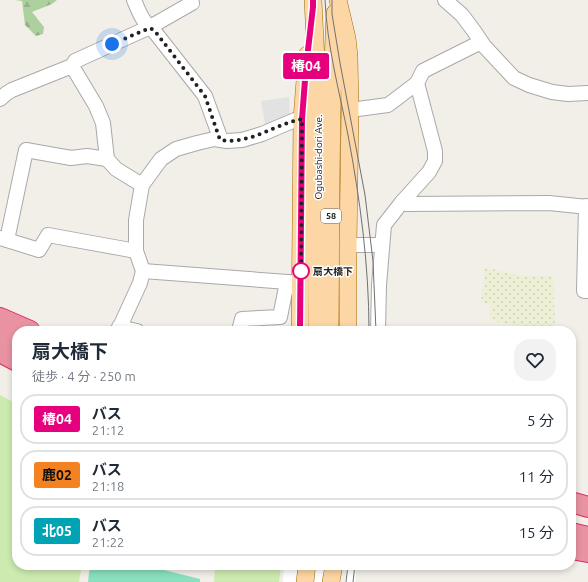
<!DOCTYPE html>
<html lang="ja">
<head>
<meta charset="utf-8">
<style>
  body { margin:0; font-family:Ubuntu,"Noto Sans JP",sans-serif; background:#f2f2f3; color:#1f2937; height:100vh; display:flex; flex-direction:column; font-size:15px; white-space:nowrap }
  * { box-sizing:border-box; margin:0 }
  p { font-size:13px; color:#747a83 }
  .icon { flex:none; width:22px; height:22px; fill:none; stroke:currentColor; stroke-width:2; stroke-linecap:round; stroke-linejoin:round }
  .map { position:relative; flex:1; overflow:hidden }
  .drawer { position:absolute; left:12px; top:326px; width:564px; height:244px; display:flex; flex-direction:column; background:#fff; border-radius:16px; box-shadow:0 2px 6px #0003 }
  .drawer>* { flex:none }
  .badge { padding:0 8px; border-radius:3px; font-size:14px; line-height:26px }
  .you { position:absolute; width:20px; height:20px; margin:-10px; border:3px solid #fff; border-radius:50%; background:#1a73e8; box-shadow:0 0 0 6px #1a73e833 }
  .map>.badge { position:absolute; translate:-50% -50%; box-shadow:0 0 0 2px #fff }
  .round { display:grid; place-items:center; flex:none; width:42px; height:42px; border-radius:16px; background:#f2f2f3 }
  .summary { display:flex; align-items:center; justify-content:space-between; height:68px; padding:0 20px }
  h1 { font-size:19px; font-weight:700; line-height:30px }
  ul { padding:0; list-style:none }
  li { display:flex; align-items:center; gap:12px; height:50px; margin:0 8px 6px; padding:0 12px; border:2px solid #e0e1e3; border-radius:16px }
  li div { flex:1 }
  li b { display:block; font-size:15px }
  li em { font-style:normal }
  li .badge { min-width:44px; font-weight:700; text-align:center }
  .map>svg:first-child { display:block }
  .farmland { fill:url(#farmland-dots) }
  .grass { fill:#cdebb0 }
  .forest { fill:url(#forest-firs) }
  .pitch { fill:#88e0be }
  .parking { fill:#e2e2e2 }
  .pier { fill:#fff }
  .lines { fill:none; stroke-linecap:round; stroke-linejoin:round }
  .minor-casing { stroke:#a9a9a9; stroke-width:16 }
  .major-casing { stroke:#a06b00; stroke-width:18 }
  .highway-casing { stroke:#dc2a67; stroke-width:22 }
  .minor { stroke:#fff; stroke-width:14 }
  .major { stroke:#fcd6a4; stroke-width:17 }
  .highway { stroke:#e892a2; stroke-width:20 }
  .tram { stroke:#707070; stroke-width:1 }
  .line-casing { stroke:#fff; stroke-width:9 }
  .line { stroke:#e6007e; stroke-width:6 }
  .walk { stroke:#222; stroke-width:4; stroke-dasharray:0 7.2 }
  .stop-dot { fill:#fff; stroke:#e6007e; stroke-width:2 }
  .labels { text-anchor:middle; dominant-baseline:central; stroke-width:3; stroke-linejoin:round; paint-order:stroke }
  .shield { fill:#fff; stroke:#646464; stroke-width:1 }
  .shield-label { font-size:9px; font-weight:bold; fill:#222 }
  .street-label { font-size:10px; fill:#222; stroke:#fff }
  .stop-label { font-size:10px; font-weight:bold; fill:#222; stroke:#fff; text-anchor:start }
</style>
</head>
<body>
<div class="map">
<svg width="588" height="582" viewBox="0 0 588 582">
  <defs>
    <pattern id="farmland-dots" width="8" height="8" patternUnits="userSpaceOnUse"><rect width="8" height="8" fill="#eef0d5"/><path d="M2 2h.1M6 6h.1" fill="none" stroke="#ccceb7" stroke-width="1.8" stroke-linecap="round"/></pattern>
    <pattern id="forest-firs" width="22" height="20" patternUnits="userSpaceOnUse"><rect width="22" height="20" fill="#add19e"/><path d="M5 1l3.5 6h-7zM16 11l3.5 6h-7z" fill="#95b388"/></pattern>
  </defs>
  <rect width="100%" height="100%" fill="#f2efe9"/>
  <path class="farmland" d="M485,267L516,275L553,276L555,328L514,325L490,320L491,304L481,303Z"/>
  <g class="grass">
    <path d="M0,395L17,404V565H82L79,582H0Z"/>
    <path d="M215,565H281L279,582H214Z"/>
  </g>
  <path class="forest" d="M15,0H57L52,4L32,12L44,27L43,34L36,36L25,25L22,1Z"/>
  <path class="pitch" d="M90,565H144L200,579V582H88Z"/>
  <path class="parking" d="M289,97L290,116L266,128L261,101Z"/>
  <g class="pier">
    <path d="M284,565H342L341,582H283Z"/>
    <path d="M347,565H357L355,582H345Z"/>
  </g>
  <g class="lines">
    <defs>
      <g id="minor">
        <path d="M134,0C139,12 143,23 154,31L205,96L221,140"/>
        <path d="M445,0L462,15L474,31L484,46L514,78L529,85L552,92L568,94L588,93"/>
        <path d="M72,66L96,106L103,123L107,159L116,169L142,185"/>
        <path d="M0,99L7,93L12,90L72,66L75,61L150,27L192,3L191,0"/>
        <path d="M350,110L388,105L417,83L423,71L481,42"/>
        <path d="M402,202L407,204L549,203L588,207"/>
        <path d="M586,206L584,291H588"/>
        <path d="M0,238L39,250L48,235L136,251"/>
        <path d="M7,240L26,150L71,158L87,156L107,159"/>
        <path d="M348,245H382"/>
        <path d="M143,271L301,283"/>
        <path d="M119,327L137,331"/>
        <path d="M118,331L140,283L143,271L136,251V220L142,185L161,159L176,149L197,143L214,139L227,141L242,140L262,134L295,120L302,119"/>
        <path d="M239,331L242,319L280,317L287,282"/>
        <path d="M378,331L379,285L384,225L402,202L429,172L435,161V151L417,83"/>
      </g>
      <g id="major">
        <path d="M313,0L318,101L317,331"/>
        <path d="M338,0L347,38L349,56L350,110L348,245V331"/>
        <path d="M300,331L302,119L307,55"/>
        <path d="M330,331C331,225 330,119 335,13"/>
        <path d="M305,582L307,565"/>
        <path d="M331,582L334,565"/>
      </g>
      <g id="highway">
        <path d="M0,318L30,331"/>
        <path d="M0,335L17,344"/>
        <path d="M0,352L17,361"/>
        <path d="M571,502L588,507"/>
        <path d="M571,533L588,537"/>
        <path d="M571,549L588,552"/>
      </g>
    </defs>
    <use href="#minor" class="minor-casing"/>
    <use href="#major" class="major-casing"/>
    <use href="#highway" class="highway-casing"/>
    <use href="#minor" class="minor"/>
    <use href="#major" class="major"/>
    <use href="#highway" class="highway"/>
    <g class="tram">
      <path d="M325,0C327,46 339,90 348,135C360,199 369,265 369,331"/>
      <path d="M332,0V14L340,63L365,195L373,261L376,331"/>
      <path d="M346,582L348,565"/>
      <path d="M353,582L355,565"/>
    </g>
  </g>
  <g class="lines">
    <defs>
      <path id="line" d="M300,331L302,119L306,67L313,7V0"/>
    </defs>
    <use href="#line" class="line-casing"/>
    <use href="#line" class="line"/>
    <path class="walk" d="M112,44L150,28L154,30L205,96L220,140C250,145 275,124 302,119L301,271"/>
  </g>
  <circle class="stop-dot" cx="301" cy="271" r="8"/>
  <g class="labels">
    <rect class="shield" x="321" y="209" width="20" height="14" rx="3"/>
    <g class="shield-label">
      <text x="331" y="216">58</text>
    </g>
    <g class="street-label">
      <text transform="translate(318 157) rotate(-90)">Ogubashi-dori Ave.</text>
    </g>
    <g class="stop-label">
      <text x="313" y="271">扇大橋下</text>
    </g>
  </g>
</svg>
<div class="you" style="left:112px;top:44px"></div>
<b class="badge" style="left:306px;top:66px;background:#e6007e;color:#fff">椿04</b>
<section class="drawer">
<div class="summary"><div><h1>扇大橋下</h1><p>徒歩 · 4 分 · 250 m</p></div><a class="round"><svg class="icon" aria-label="heart" viewBox="0 0 24 24"><path d="M12 20l-8-8c-3-5 5-10 8-4 3-6 11-1 8 4z"/></svg></a></div>
<ul>
<li><span class="badge" style="background:#e6007e;color:#fff">椿04</span><div><b>バス</b><p>21:12</p></div><em>5 分</em></li>
<li><span class="badge" style="background:#f58220;color:#111">鹿02</span><div><b>バス</b><p>21:18</p></div><em>11 分</em></li>
<li><span class="badge" style="background:#00a3b4;color:#fff">北05</span><div><b>バス</b><p>21:22</p></div><em>15 分</em></li>
</ul>
</section>
</div>
</body>
</html>
